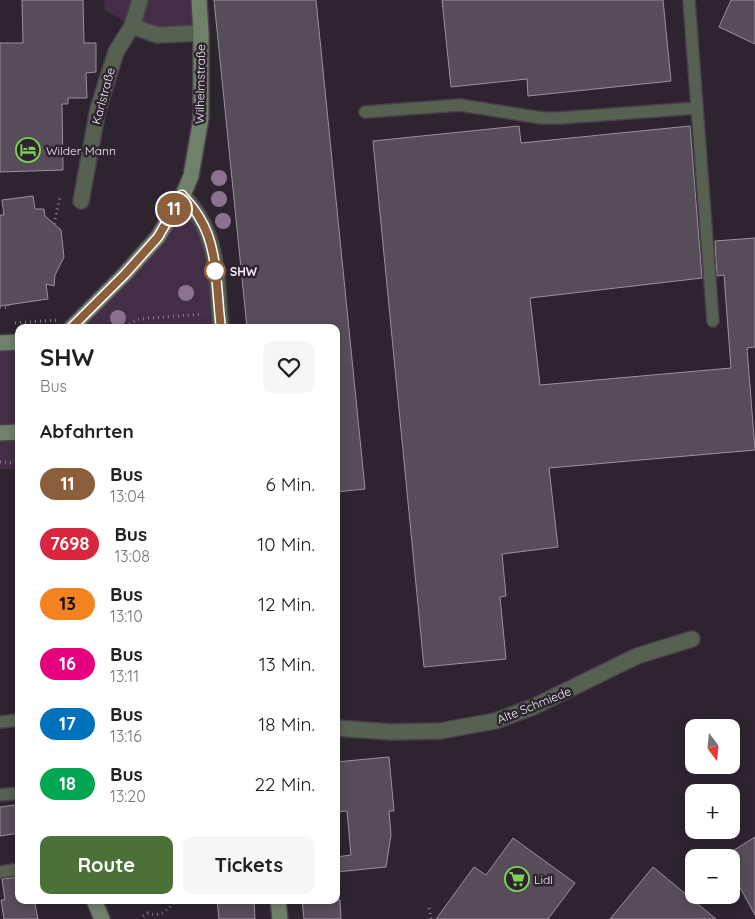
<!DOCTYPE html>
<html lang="de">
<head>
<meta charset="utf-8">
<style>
  body { margin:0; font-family:Quicksand,sans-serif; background:#f6f6f6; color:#222; height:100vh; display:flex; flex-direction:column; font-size:19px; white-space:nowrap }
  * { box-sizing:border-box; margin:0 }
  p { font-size:16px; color:#767676 }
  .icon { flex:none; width:28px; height:28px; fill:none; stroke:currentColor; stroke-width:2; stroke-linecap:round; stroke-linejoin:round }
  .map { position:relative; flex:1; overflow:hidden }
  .side { position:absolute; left:15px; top:324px; width:325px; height:580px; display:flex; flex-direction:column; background:#fff; border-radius:10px; box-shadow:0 2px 8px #0003 }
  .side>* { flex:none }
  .badge { padding:0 10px; border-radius:16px; font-size:18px; line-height:32px }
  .needle { width:32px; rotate:164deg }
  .buttons { position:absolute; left:685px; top:719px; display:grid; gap:10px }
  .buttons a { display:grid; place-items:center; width:55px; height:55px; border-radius:10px; background:#fff; box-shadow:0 2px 8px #0003; font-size:25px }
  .map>.badge { position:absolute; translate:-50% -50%; box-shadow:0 0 0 2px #fff }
  h2 { padding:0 25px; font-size:19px; line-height:45px }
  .round { display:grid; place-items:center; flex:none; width:52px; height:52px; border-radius:10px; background:#f6f6f6 }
  .headline { display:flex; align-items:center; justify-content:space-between; height:85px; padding:0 25px }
  h1 { font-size:24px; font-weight:700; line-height:38px }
  .button { display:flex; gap:10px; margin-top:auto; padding:10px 25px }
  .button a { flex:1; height:58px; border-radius:10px; background:#4b7138; color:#fff; font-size:20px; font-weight:700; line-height:58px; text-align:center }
  .button a+a { background:#f6f6f6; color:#222 }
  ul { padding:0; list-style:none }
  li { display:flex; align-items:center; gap:15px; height:60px; padding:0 25px }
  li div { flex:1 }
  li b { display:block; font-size:19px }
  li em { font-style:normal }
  li .badge { min-width:55px; font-weight:700; text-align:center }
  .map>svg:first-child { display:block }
  .green { fill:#432d47 }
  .building { fill:#564d58; stroke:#9c919e }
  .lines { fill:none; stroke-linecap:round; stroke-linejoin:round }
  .lane-casing { stroke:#49404b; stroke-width:14 }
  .street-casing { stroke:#49404b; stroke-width:18 }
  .secondary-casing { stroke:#49404b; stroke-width:18 }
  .path { stroke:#877f89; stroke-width:3; stroke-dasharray:1 4; stroke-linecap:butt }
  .lane { stroke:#576152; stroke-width:11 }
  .street { stroke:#576152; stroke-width:15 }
  .secondary { stroke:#70816a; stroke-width:15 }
  .tree { fill:#8d7193 }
  .line-casing { stroke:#fff; stroke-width:11 }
  .line { stroke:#8b5e3c; stroke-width:8 }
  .stop-dot { fill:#fff; stroke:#8b5e3c; stroke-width:2.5 }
  .labels { text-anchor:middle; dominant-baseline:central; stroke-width:5; stroke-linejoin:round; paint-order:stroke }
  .street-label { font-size:12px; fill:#f3edf4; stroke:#2d242f }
  .poi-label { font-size:12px; fill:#f3edf4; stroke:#2d242f; text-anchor:start }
  .stop-label { font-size:12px; font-weight:bold; fill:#f3edf4; stroke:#2d242f; text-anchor:start }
</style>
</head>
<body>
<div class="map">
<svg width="755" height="919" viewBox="0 0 755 919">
  <rect width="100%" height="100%" fill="#2d242f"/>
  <g class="green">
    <path d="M104,0H195L197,30L157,35L132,26L105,10Z"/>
    <path d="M183,202L197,219L208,256L217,327L75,328Z"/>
    <path d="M19,345V469H0V349Z"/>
  </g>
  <g class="building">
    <path d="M22,0H83L84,43H96V72L86,73L87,98H68V104H62L63,170L0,172V43H23Z"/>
    <path d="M214,0H316L365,489L336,492V328H247Z"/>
    <path d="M442,0H663L671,81L528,96L527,79L451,87Z"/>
    <path d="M731,0H755V44L719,27Z"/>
    <path d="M519,126L521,143L690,126L702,278L530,298L540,385L731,368L724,275L717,276L715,241L755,238V347L747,348L755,450L549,468L558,547L502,554L506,596L500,597L506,659L424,667L373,141Z"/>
    <path d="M33,196L35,209H44L45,216L61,230L64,257L55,275L54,286L46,284L48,299L0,306V215H4L2,200Z"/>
    <path d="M389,757L394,811H389L391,835L386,867L336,872V857L351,855L347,811L336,812V762Z"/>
    <path d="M15,805L19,833L0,836V807Z"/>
    <path d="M755,837V915L731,871V852Z"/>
    <path d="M513,838L575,883L548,919H436L474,867L486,875Z"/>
    <path d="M653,867L699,905L716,919H610Z"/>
    <path d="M19,877V900H34L38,919H4L1,900H5L2,879Z"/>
    <path d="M217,900H254L255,919H219Z"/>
    <path d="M302,900H340L341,919H304Z"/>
  </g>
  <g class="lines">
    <defs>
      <g id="lane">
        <path d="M689,0L713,321"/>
        <path d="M365,112L460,105L542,118H560L697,108"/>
        <path d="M0,722L19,720"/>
        <path d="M0,795L19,793"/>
        <path d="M0,872L19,869"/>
      </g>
      <g id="street">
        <path d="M140,0L132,26L157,35L201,33"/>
        <path d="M183,195C188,202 195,209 199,217C219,248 217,292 221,328"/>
        <path d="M81,201L98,109L116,52L132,26"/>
        <path d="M336,728L391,732L440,731L495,721L533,707L637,656L692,639"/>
      </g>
      <g id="secondary">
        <path d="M71,328L125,274L158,237L183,195L191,176L201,118V33L199,0"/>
        <path d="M0,343L19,342"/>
        <path d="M0,433L19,432"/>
        <path d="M94,900L102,919"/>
        <path d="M278,900L280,919"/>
      </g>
    </defs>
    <use href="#lane" class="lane-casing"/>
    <use href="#street" class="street-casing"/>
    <use href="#secondary" class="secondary-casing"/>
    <g class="path">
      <path d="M54,224L60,197"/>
      <path d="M0,307L8,308V304"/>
      <path d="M15,323L56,320"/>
      <path d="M120,328L139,319L203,314"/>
      <path d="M0,462L19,463"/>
      <path d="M429,908L431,919"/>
      <path d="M143,916L148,913C164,919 168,906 178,900"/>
    </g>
    <use href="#lane" class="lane"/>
    <use href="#street" class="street"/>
    <use href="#secondary" class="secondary"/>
  </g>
  <g class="tree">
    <circle cx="219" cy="178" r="8"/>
    <circle cx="219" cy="199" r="8"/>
    <circle cx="223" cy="221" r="8"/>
    <circle cx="186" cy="293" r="8"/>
    <circle cx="118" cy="318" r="8"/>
  </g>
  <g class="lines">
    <defs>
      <path id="line" d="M71,328L125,274L158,237L182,195C188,202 195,209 199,217C219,248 216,292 221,328"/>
    </defs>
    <use href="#line" class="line-casing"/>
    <use href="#line" class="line"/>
  </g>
  <defs>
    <symbol id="hotel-ring" viewBox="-11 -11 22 22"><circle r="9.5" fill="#2d242f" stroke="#7dd154" stroke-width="1.5"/><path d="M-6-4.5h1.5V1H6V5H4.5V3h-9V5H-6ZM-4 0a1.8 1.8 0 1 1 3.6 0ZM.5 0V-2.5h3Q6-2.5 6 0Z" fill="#7dd154"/></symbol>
    <symbol id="supermarket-ring" viewBox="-11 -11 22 22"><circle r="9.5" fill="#2d242f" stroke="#7dd154" stroke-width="1.5"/><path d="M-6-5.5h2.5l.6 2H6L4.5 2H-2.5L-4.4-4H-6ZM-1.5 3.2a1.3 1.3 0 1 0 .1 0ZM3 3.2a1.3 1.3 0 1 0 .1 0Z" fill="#7dd154"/></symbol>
  </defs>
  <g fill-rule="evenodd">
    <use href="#hotel-ring" x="14" y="136" width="28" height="28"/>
    <use href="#supermarket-ring" x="503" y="865" width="28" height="28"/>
  </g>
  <circle class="stop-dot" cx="215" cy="271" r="10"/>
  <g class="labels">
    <g class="street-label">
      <text transform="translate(200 84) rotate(-89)">Wilhelmstraße</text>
      <text transform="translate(103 96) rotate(-75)">Karlstraße</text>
      <text transform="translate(534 705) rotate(-22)">Alte Schmiede</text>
    </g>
    <g class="poi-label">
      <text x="46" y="150">Wilder Mann</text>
      <text x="534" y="879">Lidl</text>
    </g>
    <g class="stop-label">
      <text x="230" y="271">SHW</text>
    </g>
  </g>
</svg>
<div class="buttons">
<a><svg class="needle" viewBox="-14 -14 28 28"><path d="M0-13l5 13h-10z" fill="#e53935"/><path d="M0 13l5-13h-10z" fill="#767676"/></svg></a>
<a>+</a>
<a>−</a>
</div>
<b class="badge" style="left:174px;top:209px;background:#8b5e3c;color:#fff">11</b>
<section class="side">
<div class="headline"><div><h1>SHW</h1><p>Bus</p></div><a class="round"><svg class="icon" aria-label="heart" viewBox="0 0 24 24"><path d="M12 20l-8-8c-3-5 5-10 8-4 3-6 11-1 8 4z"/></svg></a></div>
<h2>Abfahrten</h2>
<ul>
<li><span class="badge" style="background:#8b5e3c;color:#fff">11</span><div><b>Bus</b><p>13:04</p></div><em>6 Min.</em></li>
<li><span class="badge" style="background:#d7263d;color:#fff">7698</span><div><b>Bus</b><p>13:08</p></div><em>10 Min.</em></li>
<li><span class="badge" style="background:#f58220;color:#111">13</span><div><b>Bus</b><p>13:10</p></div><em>12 Min.</em></li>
<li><span class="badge" style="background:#e6007e;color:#fff">16</span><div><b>Bus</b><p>13:11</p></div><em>13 Min.</em></li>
<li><span class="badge" style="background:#0072bc;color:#fff">17</span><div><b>Bus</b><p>13:16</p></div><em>18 Min.</em></li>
<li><span class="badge" style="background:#00a651;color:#fff">18</span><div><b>Bus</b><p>13:20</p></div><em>22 Min.</em></li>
</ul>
<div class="button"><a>Route</a><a>Tickets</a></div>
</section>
</div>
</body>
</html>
